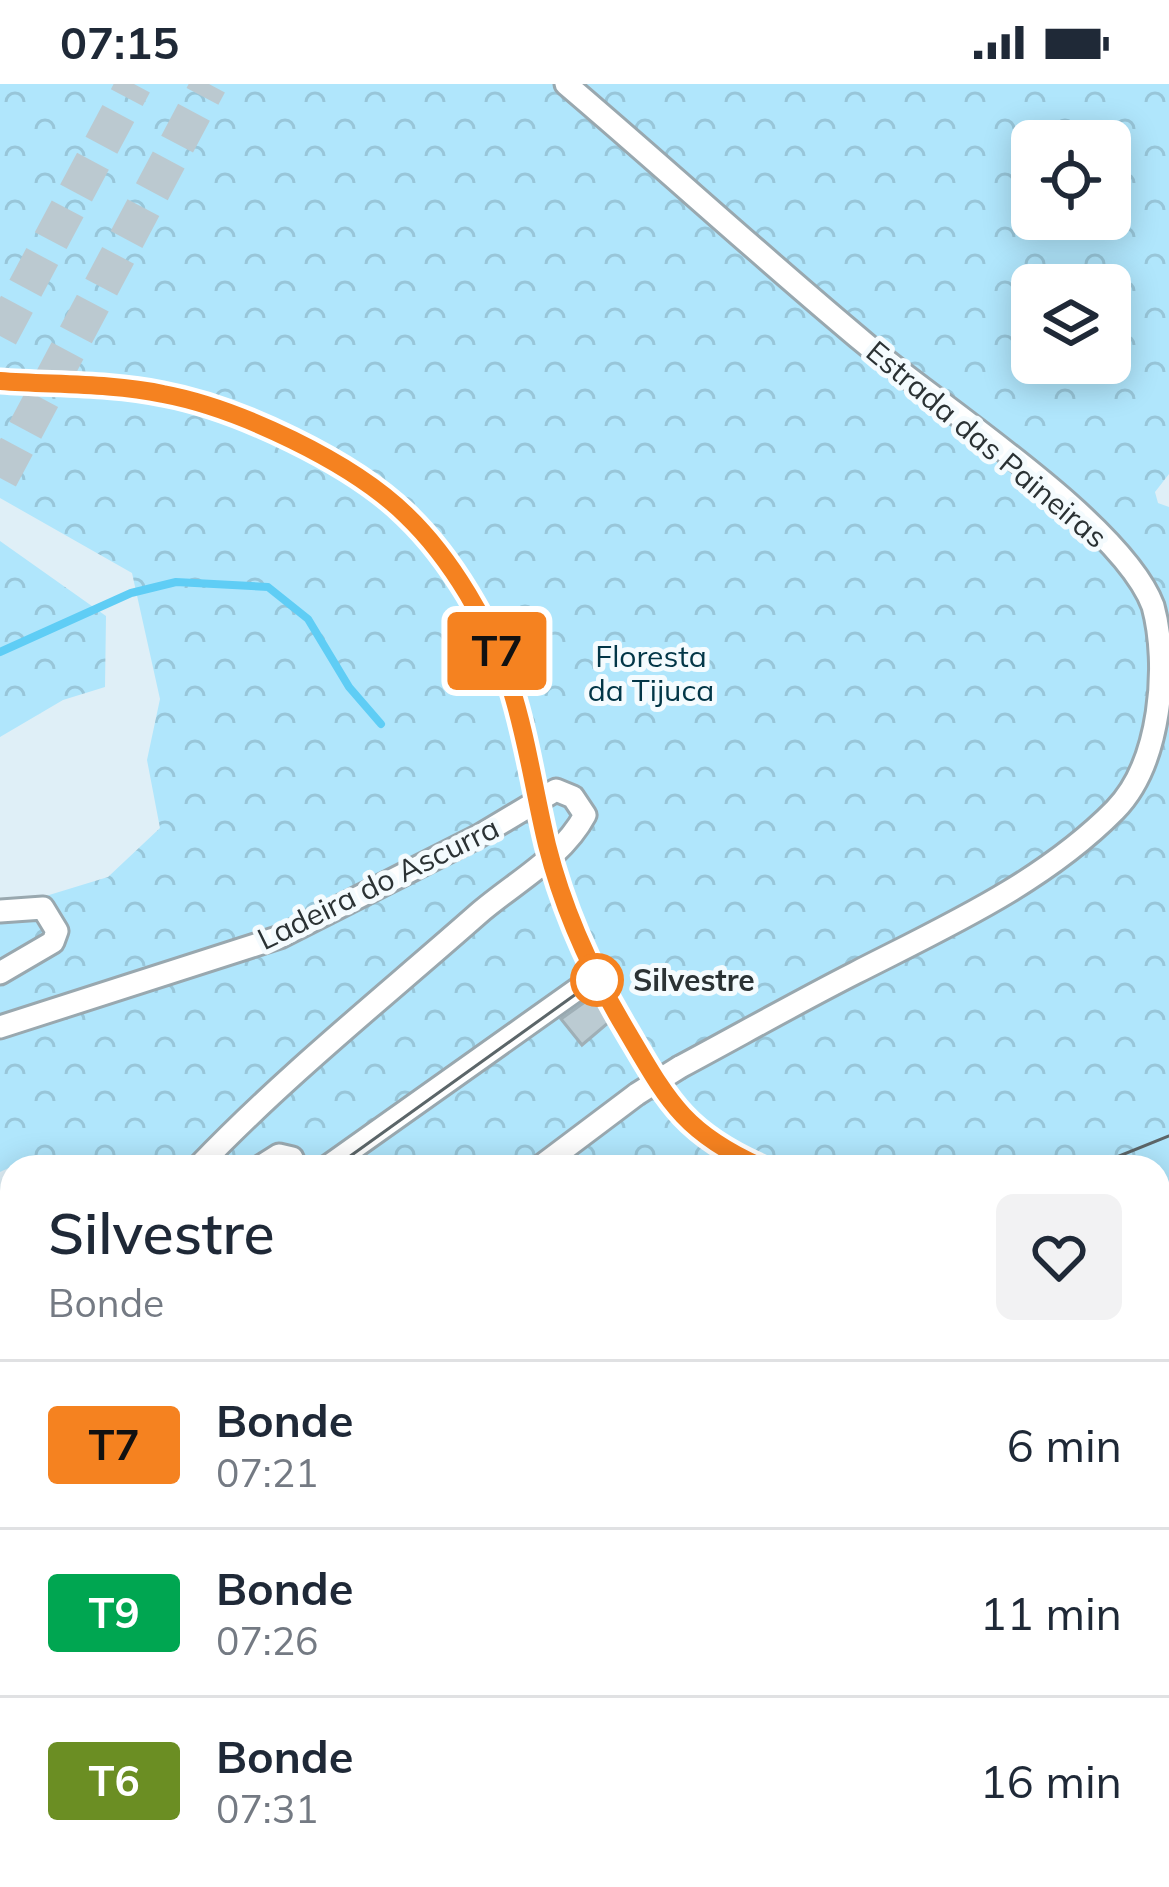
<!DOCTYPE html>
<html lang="pt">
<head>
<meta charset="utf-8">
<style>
  body { margin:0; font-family:Mulish,sans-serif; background:#f2f2f3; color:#1f2937; height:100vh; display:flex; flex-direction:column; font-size:45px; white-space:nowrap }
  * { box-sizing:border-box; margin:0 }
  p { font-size:39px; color:#747a83 }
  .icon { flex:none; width:66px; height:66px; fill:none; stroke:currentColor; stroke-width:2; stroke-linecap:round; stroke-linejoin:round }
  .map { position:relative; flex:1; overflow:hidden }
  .sheet { position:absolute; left:0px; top:1071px; width:1170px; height:732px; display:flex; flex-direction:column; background:#fff; border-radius:36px 36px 0 0; box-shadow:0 6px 30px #0003 }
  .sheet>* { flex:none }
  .badge { padding:0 24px; border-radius:9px; font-size:42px; line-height:78px }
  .buttons { position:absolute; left:1011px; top:36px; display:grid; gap:24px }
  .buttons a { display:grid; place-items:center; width:120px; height:120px; border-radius:18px; background:#fff; box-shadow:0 6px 30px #0003; font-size:60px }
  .map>.badge { position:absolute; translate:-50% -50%; box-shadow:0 0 0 6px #fff }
  .round { display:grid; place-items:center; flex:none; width:126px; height:126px; border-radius:18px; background:#f2f2f3 }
  .head { display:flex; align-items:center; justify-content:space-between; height:204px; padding:0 48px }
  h1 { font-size:57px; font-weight:600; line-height:90px }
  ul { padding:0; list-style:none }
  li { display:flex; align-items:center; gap:36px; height:168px; padding:0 48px; border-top:3px solid #e0e1e3 }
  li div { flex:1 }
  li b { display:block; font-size:45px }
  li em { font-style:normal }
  li .badge { min-width:132px; font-weight:700; text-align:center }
  .status { display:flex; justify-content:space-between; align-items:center; height:84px; padding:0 60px; background:#fff; direction:ltr }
  .status svg { height:33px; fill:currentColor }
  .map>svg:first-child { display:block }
  .forest { fill:url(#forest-crowns); fill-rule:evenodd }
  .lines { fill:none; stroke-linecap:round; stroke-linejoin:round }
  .stream { stroke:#5fcdf5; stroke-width:8 }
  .building { fill:#bbcbd2; stroke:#9fafb6; stroke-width:3 }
  .highway-tunnel { stroke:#bbc9d0; stroke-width:36; stroke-dasharray:36 18; stroke-linecap:butt }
  .street-casing { stroke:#99a8af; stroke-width:27 }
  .path { stroke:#a5b2b8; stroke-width:4.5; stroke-dasharray:6 6; stroke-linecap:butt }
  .street { stroke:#fff; stroke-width:21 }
  .tram { stroke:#5c6669; stroke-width:3 }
  .street-bridge-casing { stroke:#99a8af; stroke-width:27; stroke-linecap:butt }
  .street-bridge { stroke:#fff; stroke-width:21 }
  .line-casing { stroke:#fff; stroke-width:27 }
  .line { stroke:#f58220; stroke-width:18 }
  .stop-dot { fill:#fff; stroke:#f58220; stroke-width:6 }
  .labels { text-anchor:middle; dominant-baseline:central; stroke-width:10; stroke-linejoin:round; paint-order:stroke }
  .street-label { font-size:30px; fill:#2b3234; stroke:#f4fbfe }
  .park-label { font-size:30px; fill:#023647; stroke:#f4fbfe }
  .stop-label { font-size:30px; font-weight:bold; fill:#2b3234; stroke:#f4fbfe; text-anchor:start }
</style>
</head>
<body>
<div class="status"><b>07:15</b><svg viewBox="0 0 49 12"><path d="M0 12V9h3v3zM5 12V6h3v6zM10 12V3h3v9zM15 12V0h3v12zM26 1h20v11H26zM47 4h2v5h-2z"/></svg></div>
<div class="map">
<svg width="1169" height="1803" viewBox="0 0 1169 1803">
  <defs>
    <pattern id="forest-crowns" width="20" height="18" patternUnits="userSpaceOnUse" patternTransform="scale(3)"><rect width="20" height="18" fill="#b0e6fc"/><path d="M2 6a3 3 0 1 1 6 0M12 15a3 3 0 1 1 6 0" fill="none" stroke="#98c6d9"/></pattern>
  </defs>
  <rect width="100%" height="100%" fill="#dfeff7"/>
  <g class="forest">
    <path d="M0,0H1169V390L1155,408L1158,419L1169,423V1311L1158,1312V1083H118C80,1068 35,1070 0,1088V826L108,793L160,744L147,676L160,615L132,489L0,414ZM1032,57H1110V135H1032ZM1032,201H1110V279H1032Z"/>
    <path d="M0,457L106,532L105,603L63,616L0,653Z"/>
    <path d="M0,1157L6,1158C20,1216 8,1276 0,1335Z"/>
  </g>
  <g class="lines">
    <g class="stream">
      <path d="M0,568L131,509L176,498L268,503L308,535L349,603L381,640"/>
      <path d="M817,1803V1791"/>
    </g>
  </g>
  <path class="building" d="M596,910L615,933L582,961L561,935Z"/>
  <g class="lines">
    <g class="highway-tunnel">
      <path d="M0,252L134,0"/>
      <path d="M0,394L209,0"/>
    </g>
    <defs>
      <g id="street">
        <path d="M566,0C667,86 765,176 867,261C939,322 1122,439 1153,522C1169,581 1161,679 1115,726C1043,799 945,843 855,889C796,919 738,952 680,983"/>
        <path d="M0,827L43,824L57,847L53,858L0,889"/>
        <path d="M0,943L280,853L479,752L556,706L573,713L585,731C562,774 515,798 478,830C384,913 285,992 198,1083"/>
        <path d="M260,1083L279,1071L292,1074L296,1083"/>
        <path d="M327,1083L589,897"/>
        <path d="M540,1083L637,1010"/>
        <path d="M1158,1218H1169"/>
        <path d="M1158,1280L1169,1279"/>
        <path d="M1158,1735L1169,1747"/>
        <path d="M374,1791L405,1803"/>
        <path d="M0,1801L12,1747"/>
        <path d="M126,1803L136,1791"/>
        <path d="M991,1803L1008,1791"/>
      </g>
    </defs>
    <use href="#street" class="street-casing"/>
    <path class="path" d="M1158,1091L1169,1088"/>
    <use href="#street" class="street"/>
    <g class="tram">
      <path d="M0,297L164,310L271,347L360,396L407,432L473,520L494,559L524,651L548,765L592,889L678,1031L761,1083"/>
      <path d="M335,1083L583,905"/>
      <path d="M1092,1083L1169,1052"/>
      <path d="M1158,1285L1169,1284"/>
    </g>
    <defs>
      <path id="street-bridge" d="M637,1010L680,983"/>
    </defs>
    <use href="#street-bridge" class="street-bridge-casing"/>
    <use href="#street-bridge" class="street-bridge"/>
  </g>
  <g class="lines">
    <defs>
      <path id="line" d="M0,297C53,301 111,299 163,310C238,324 352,378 406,431C451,474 491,542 510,601C527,653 534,707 547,761C563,825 591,887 625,944C667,1015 682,1048 761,1083"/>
    </defs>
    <use href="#line" class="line-casing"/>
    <use href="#line" class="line"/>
  </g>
  <circle class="stop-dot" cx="597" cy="896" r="24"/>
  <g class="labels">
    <g class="street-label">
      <text transform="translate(987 360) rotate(40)">Estrada das Paineiras</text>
      <text transform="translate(378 799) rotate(-26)">Ladeira do Ascurra</text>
    </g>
    <g class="park-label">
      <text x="651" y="572">Floresta<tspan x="651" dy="34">da Tijuca</tspan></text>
    </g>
    <g class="stop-label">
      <text x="633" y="896">Silvestre</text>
    </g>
  </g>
</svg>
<div class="buttons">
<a><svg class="icon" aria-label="locate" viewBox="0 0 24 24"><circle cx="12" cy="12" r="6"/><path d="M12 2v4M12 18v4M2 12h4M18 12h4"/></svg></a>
<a><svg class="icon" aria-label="layers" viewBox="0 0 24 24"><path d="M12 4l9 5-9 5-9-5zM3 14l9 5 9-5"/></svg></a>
</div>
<b class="badge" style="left:497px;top:567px;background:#f58220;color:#111">T7</b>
<section class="sheet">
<div class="head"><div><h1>Silvestre</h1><p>Bonde</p></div><a class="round"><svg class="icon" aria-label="heart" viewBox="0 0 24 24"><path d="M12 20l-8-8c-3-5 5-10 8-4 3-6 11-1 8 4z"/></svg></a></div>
<ul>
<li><span class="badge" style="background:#f58220;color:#111">T7</span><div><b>Bonde</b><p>07:21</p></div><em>6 min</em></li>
<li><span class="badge" style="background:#00a651;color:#fff">T9</span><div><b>Bonde</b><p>07:26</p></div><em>11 min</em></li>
<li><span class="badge" style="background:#6b8e23;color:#fff">T6</span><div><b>Bonde</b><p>07:31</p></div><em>16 min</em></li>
</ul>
</section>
</div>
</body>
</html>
